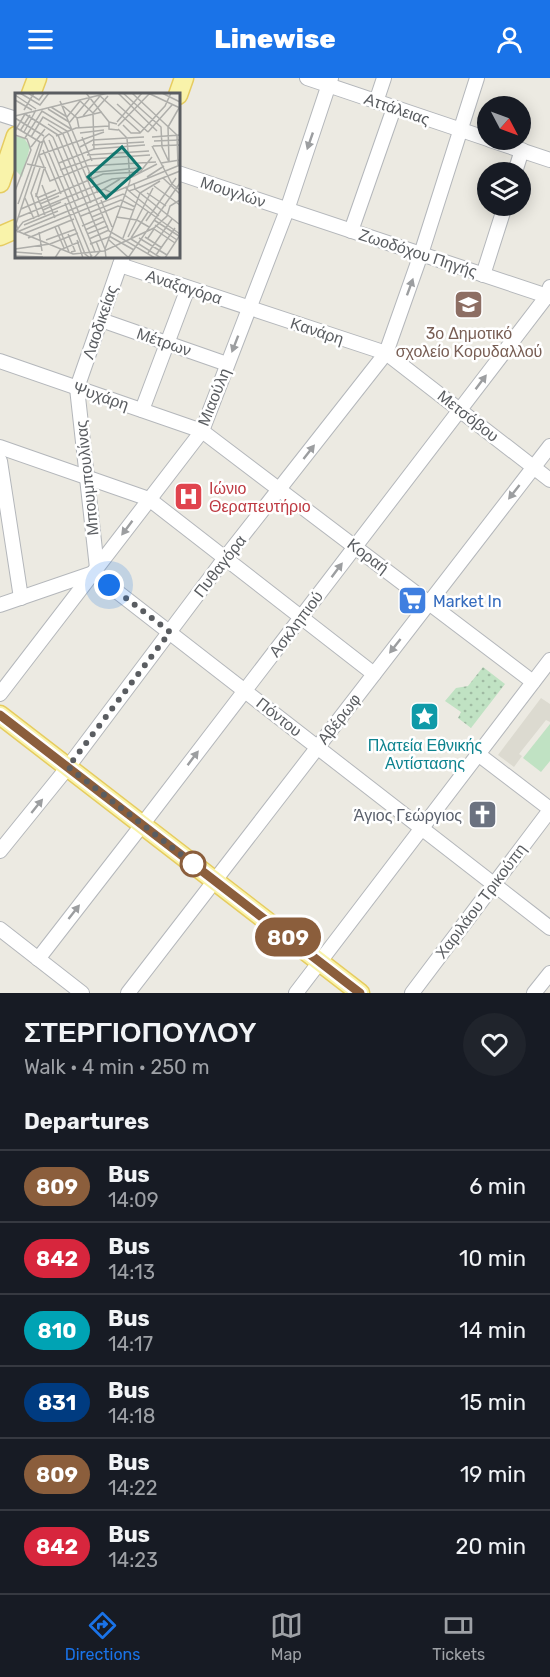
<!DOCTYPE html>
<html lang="en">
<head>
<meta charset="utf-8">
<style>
  body { margin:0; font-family:Rubik,sans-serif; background:#20242c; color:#f1f3f6; height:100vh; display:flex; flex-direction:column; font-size:22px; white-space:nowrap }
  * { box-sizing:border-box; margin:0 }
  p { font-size:20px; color:#9ea1a6 }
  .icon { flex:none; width:33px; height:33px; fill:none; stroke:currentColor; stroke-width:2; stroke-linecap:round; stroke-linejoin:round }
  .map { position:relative; height:915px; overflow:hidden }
  .sheet { display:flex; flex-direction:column; background:#171b24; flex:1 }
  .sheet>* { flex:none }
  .badge { padding:0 12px; border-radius:20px; font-size:21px; line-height:39px }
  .needle { width:39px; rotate:131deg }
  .controls { position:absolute; left:477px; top:18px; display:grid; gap:12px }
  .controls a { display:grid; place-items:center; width:54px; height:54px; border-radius:50%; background:#171b24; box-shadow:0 3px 15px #0003; font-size:30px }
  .you { position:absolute; width:30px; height:30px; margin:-15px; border:4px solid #fff; border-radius:50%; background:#1a73e8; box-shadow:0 0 0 9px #1a73e833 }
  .map>.badge { position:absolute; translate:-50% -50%; box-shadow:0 0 0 3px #fff }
  h2 { padding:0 24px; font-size:22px; line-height:54px }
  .round { display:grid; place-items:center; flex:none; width:63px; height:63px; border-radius:32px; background:#20242c }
  .headline { display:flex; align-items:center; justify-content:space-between; height:102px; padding:0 24px }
  h1 { font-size:28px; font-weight:800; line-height:45px }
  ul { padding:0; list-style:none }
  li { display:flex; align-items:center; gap:18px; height:72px; padding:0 24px; border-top:2px solid #363941 }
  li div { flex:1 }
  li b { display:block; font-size:22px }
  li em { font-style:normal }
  li .badge { min-width:66px; font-weight:700; text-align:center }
  header { display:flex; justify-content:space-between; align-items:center; height:78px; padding:0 24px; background:#1a73e8; color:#fff; font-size:27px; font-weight:800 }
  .tab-bar { display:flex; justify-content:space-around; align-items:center; height:84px; border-top:2px solid #363941; background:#171b24; font-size:16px; color:#9ea1a6 }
  .tab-bar a { display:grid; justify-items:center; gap:3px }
  .tab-bar .current { color:#1a73e8 }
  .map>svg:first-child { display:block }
  .education { fill:#dcdad0 }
  .green { fill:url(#green-dots) }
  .pitch { fill:#c0e2c3 }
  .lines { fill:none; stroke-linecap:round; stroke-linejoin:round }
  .minor-casing { stroke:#b4b7bb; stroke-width:16 }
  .major-casing { stroke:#e6cc60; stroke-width:21 }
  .minor { stroke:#fff; stroke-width:14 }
  .major { stroke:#f9f3aa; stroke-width:18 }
  .oneway { fill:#9c9ea0 }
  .line-casing { stroke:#fff; stroke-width:14 }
  .line { stroke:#8b5e3c; stroke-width:9 }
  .walk { stroke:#5a5d61; stroke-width:6; stroke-dasharray:0 10.8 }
  .stop-dot { fill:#fff; stroke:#8b5e3c; stroke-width:3 }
  .labels { text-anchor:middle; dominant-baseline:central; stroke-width:5; stroke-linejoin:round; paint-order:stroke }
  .street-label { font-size:16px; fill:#5a5d61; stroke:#fff }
  .education-label { font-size:16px; fill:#785e54; stroke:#fff }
  .health-label { font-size:16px; fill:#be3a42; stroke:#fff; text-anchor:start }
  .shop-label { font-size:16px; fill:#366cbe; stroke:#fff; text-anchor:start }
  .culture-label { font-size:16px; fill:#0d838f; stroke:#fff }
  .worship-label { font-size:16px; fill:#5b616d; stroke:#fff; text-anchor:end }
  .inset-road { fill:none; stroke:#aeaeaa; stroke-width:1.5 }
  .view { fill:#0f766e; fill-opacity:0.15; stroke:#0f766e; stroke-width:3 }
  .inset-edge { fill:none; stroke:#5a5d61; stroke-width:3 }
</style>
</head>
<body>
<header><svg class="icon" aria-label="menu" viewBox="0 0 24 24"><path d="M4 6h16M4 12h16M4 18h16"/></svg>Linewise<svg class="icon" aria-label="person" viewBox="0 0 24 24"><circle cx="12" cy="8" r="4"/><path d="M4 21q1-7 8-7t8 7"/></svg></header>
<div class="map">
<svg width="550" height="915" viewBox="0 0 550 915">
  <defs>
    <pattern id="green-dots" width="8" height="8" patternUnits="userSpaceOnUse" patternTransform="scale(1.5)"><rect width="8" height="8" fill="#c0e2c3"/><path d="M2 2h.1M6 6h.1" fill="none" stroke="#9fbaa2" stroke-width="1.8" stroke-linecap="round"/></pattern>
  </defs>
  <rect width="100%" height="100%" fill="#eceae2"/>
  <path class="education" d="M541,620L550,626V644L546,642L519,676L522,678L514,689L498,677Z"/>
  <path class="green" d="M483,589L505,606L471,650L458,640L461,634L445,623L456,610L468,608Z"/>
  <path class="pitch" d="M550,646V683L541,694L523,680Z"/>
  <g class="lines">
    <defs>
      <g id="minor">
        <path d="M307,0L488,61"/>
        <path d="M376,24L384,0"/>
        <path d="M0,36L16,41"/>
        <path d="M490,62L550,82"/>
        <path d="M515,94L522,72"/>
        <path d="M178,95L550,219"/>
        <path d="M351,153L394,30"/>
        <path d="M120,187L386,275L550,402"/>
        <path d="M483,197L505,128"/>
        <path d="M101,242L227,286"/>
        <path d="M0,283L202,353L533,604"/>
        <path d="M142,332L188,210"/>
        <path d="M0,369L149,421L374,596"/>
        <path d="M0,383L21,520"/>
        <path d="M97,490L77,310L123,178"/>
        <path d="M0,527L93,495L550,850"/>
        <path d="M0,616L202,353L287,132L331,0"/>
        <path d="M478,676L550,731"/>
        <path d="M0,773L68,689L225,480L386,275L421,176L477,0"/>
        <path d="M0,851L82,915"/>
        <path d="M38,881L142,747L547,218L550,209"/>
        <path d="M128,915L550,368"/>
        <path d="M296,915L550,582"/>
        <path d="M412,915L550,732"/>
        <path d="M534,915L550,895"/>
      </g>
      <g id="major">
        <path d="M31,16L37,0"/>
        <path d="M178,17L184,0"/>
        <path d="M0,105L16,58"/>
        <path d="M0,158L16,151"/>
        <path d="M0,637L360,915"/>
      </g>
    </defs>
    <use href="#minor" class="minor-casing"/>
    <use href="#major" class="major-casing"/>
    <use href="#minor" class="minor"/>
    <use href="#major" class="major"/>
  </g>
  <defs><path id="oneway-solid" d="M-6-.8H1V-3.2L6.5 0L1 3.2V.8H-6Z" transform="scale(1.5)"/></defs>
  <g class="oneway">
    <use href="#oneway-solid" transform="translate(310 63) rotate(109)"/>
    <use href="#oneway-solid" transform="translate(410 209) rotate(-70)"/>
    <use href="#oneway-solid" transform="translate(235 266) rotate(111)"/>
    <use href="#oneway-solid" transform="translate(481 304) rotate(-53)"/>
    <use href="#oneway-solid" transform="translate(309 374) rotate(-52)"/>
    <use href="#oneway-solid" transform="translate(514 414) rotate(128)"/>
    <use href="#oneway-solid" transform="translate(127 450) rotate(127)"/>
    <use href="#oneway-solid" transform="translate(337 492) rotate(-53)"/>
    <use href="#oneway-solid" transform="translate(395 568) rotate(128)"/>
    <use href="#oneway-solid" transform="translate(193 680) rotate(-53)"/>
    <use href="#oneway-solid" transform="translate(37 728) rotate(-51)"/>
    <use href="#oneway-solid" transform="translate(74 834) rotate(-52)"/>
  </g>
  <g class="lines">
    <defs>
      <path id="line" d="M0,637L360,915"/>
    </defs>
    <use href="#line" class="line-casing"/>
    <use href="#line" class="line"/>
    <path class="walk" d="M109,507L170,554L68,689L196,788L193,786"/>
  </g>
  <defs>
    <symbol id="school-square" viewBox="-11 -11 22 22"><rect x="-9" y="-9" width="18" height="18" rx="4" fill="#8d6e63" stroke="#fff"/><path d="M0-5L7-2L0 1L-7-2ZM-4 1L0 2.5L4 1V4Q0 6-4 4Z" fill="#fff"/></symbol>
    <symbol id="hospital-square" viewBox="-11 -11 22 22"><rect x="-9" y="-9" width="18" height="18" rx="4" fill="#e0444e" stroke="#fff"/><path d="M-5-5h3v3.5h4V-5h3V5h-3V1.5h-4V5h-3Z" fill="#fff"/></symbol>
    <symbol id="supermarket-square" viewBox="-11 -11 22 22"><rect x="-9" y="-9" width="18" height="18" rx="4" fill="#3f7fe0" stroke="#fff"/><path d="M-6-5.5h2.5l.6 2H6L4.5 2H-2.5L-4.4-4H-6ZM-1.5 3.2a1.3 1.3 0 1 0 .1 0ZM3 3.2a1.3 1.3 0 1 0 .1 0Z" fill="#fff"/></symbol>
    <symbol id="sight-square" viewBox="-11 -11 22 22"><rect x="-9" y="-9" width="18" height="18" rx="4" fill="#0f9aa8" stroke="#fff"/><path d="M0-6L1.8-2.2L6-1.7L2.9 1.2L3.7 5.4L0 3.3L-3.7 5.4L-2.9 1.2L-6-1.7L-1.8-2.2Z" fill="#fff"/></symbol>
    <symbol id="church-square" viewBox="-11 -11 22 22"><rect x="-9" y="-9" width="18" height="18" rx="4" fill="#6b7280" stroke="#fff"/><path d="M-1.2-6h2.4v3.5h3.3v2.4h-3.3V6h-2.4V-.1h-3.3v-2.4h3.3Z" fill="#fff"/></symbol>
  </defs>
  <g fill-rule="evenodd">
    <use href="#school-square" x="452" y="210" width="33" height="33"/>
    <use href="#hospital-square" x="172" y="402" width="33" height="33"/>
    <use href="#supermarket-square" x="396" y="506" width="33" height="33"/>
    <use href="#sight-square" x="408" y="622" width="33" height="33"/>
    <use href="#church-square" x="466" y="720" width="33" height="33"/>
  </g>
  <circle class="stop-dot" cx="193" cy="786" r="12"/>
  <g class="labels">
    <g class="street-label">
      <text transform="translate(397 31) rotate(19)">Αττάλειας</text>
      <text transform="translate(233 114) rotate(18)">Μουγλών</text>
      <text transform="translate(418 175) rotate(18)">Ζωοδόχου Πηγής</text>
      <text transform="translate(184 209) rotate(18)">Αναξαγόρα</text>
      <text transform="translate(100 244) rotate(-71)">Λαοδικείας</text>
      <text transform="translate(317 253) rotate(18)">Κανάρη</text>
      <text transform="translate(164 264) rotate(19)">Μέτρων</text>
      <text transform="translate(101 318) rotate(19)">Ψυχάρη</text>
      <text transform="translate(214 319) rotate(-68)">Μιαούλη</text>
      <text transform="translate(468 338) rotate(38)">Μετσόβου</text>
      <text transform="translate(87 400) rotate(-96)">Μπουμπουλίνας</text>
      <text transform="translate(368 478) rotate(37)">Κοραή</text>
      <text transform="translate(220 488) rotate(-52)">Πυθαγόρα</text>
      <text transform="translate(296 546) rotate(-53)">Ασκληπιού</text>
      <text transform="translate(279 639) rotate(38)">Πόντου</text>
      <text transform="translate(339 641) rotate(-52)">Αβέρωφ</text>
      <text transform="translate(481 823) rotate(-53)">Χαριλάου Τρικούπη</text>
    </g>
    <g class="education-label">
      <text x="469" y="255">3ο Δημοτικό<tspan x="469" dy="18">σχολείο Κορυδαλλού</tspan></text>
    </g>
    <g class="health-label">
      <text x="209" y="410">Ιώνιο<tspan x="209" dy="18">Θεραπευτήριο</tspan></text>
    </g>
    <g class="shop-label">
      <text x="433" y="523">Market In</text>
    </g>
    <g class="culture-label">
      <text x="425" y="667">Πλατεία Εθνικής<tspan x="425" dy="18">Αντίστασης</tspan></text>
    </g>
    <g class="worship-label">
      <text x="462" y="737">Άγιος Γεώργιος</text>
    </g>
  </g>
  <g transform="translate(15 15)">
    <rect width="165" height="165" fill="#eceae2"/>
    <path d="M0,43L9,45L15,54L7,84L0,77Z" fill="#c0e2c3"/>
    <path class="inset-road" d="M5,0L25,12L34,0M13,0L24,7L29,0M71,0L94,29M103,0L142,38M108,0L146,34L147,54L154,69M117,0L162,42L163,73M133,0L165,15M147,0L165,9M0,2L21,16M84,2L126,40M0,7L17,17M64,7L78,20L79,57M45,8L83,100M102,11L133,39M48,13L62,25L64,35M36,14L52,24L65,8M33,16L54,29M9,17L19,0M78,20L93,3M10,21L43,42M0,23L93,0M68,23L85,3M0,25L29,43M62,25L87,19M102,29L127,0M54,30L75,5M33,31L48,41L76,110M102,31L94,29V36L103,37M108,32L116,40H125L150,13L156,0M103,33L135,0M0,34L25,49M103,36L112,45L115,88M0,38L10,21M5,38L15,22M9,39L21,17M89,39L24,62L35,88L72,73L141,69M133,39L157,12M65,40L89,37M0,42L12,46L16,57L0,98M43,42L90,156M41,43L61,35L94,33M16,44L28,24L52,38L94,138L140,165M38,44L64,107M67,44L77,68M137,44L165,42M10,45L27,18L56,36M34,47L80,159M139,48L165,47M24,50L29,48L77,165M77,52L129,49M137,53L157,91L165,97M138,53L165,52M16,54L30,36M65,54L78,47L129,44M28,57L46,101M72,62L134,58M154,68L153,34L164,15M44,70L79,56L130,52M146,70L165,67M12,71L31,75M45,77L76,66L135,62M73,80L123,75M132,84L149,73M148,85L165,101M27,92L40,125M139,93L165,112M110,94L114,98L120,96L119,90M89,96L105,86M114,98L144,123M21,100V104L29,76M132,100L151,113M22,103L30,122M10,105L19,126M22,105L41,97M86,107L97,134M50,110L70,161L75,165L77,162M3,111L25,49M25,111L44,103M6,116L88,81L125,79L137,64M28,117L46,109M66,123L106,107L120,114M4,124L97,86L117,84L142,71M24,124L16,100L25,75M77,124L103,113L118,117M101,124L122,127L134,134M139,127L164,143M131,128L161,85M164,131L120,96L165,78M9,132L43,118M43,132L54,159M140,132L162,147M67,133L88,124M40,134L49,155M3,137L1,131L29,45L34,41L38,44M70,137L90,128M1,138L8,129L89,96L97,100L165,72M2,138L58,161L89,158L139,135L152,123L155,113L165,107M2,139L99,99M24,139L27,158M8,141L108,101L165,141M53,141L60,158L56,159M72,141L93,133M94,143L119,157M113,144L138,95M130,144L147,155M13,145L59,126M108,145L125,100L145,88M116,145L133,119M124,145L152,162M133,145L139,136L160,150M74,146L94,137M116,146L146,165M31,147L61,136M62,147L68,165M94,147L114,165M75,151L94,144M0,156L35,151L63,140M0,159L27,161M133,160L157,126M141,162L160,135M0,163L28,164M40,165L45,157L64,149M79,165L85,158L81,148M91,165L90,156L115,88M113,165L165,90M150,165L165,142"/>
    <path class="view" d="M107,54L125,75L91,105L73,84Z"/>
    <rect width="165" height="165" class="inset-edge"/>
  </g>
</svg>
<div class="controls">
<a><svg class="needle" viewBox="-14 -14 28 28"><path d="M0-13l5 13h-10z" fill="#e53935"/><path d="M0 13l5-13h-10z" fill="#9ea1a6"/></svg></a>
<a><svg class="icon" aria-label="layers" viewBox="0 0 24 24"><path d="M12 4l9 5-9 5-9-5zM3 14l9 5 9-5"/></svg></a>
</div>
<div class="you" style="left:109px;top:507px"></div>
<b class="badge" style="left:288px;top:859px;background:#8b5e3c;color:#fff">809</b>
</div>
<section class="sheet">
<div class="headline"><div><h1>ΣΤΕΡΓΙΟΠΟΥΛΟΥ</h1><p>Walk · 4 min · 250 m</p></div><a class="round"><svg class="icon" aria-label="heart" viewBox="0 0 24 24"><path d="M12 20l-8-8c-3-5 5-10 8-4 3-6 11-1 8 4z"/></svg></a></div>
<h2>Departures</h2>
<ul>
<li><span class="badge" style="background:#8b5e3c;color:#fff">809</span><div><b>Bus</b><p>14:09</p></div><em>6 min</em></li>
<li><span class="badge" style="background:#d7263d;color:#fff">842</span><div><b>Bus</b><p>14:13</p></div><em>10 min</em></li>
<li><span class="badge" style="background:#00a3b4;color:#fff">810</span><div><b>Bus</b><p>14:17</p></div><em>14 min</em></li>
<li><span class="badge" style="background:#003b80;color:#fff">831</span><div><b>Bus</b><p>14:18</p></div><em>15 min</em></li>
<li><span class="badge" style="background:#8b5e3c;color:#fff">809</span><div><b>Bus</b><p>14:22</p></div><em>19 min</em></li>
<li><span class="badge" style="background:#d7263d;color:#fff">842</span><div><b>Bus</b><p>14:23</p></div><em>20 min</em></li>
</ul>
</section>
<nav class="tab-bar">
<a class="current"><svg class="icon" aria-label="directions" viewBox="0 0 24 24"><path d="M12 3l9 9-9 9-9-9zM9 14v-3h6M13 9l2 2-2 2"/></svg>Directions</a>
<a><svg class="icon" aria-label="map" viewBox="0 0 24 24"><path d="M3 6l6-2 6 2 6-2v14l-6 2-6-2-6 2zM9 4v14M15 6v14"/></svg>Map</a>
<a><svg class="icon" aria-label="tickets" viewBox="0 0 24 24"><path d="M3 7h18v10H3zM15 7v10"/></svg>Tickets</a>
</nav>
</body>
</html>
